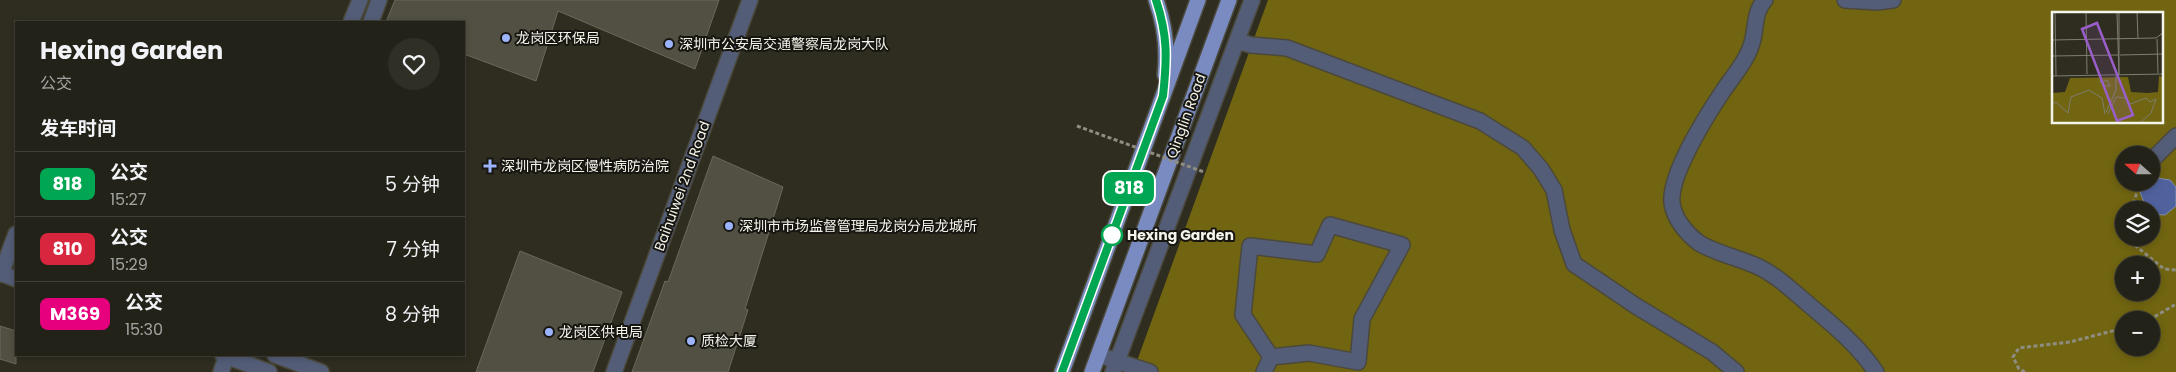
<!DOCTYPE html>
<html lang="zh">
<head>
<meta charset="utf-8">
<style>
  body { margin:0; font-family:Poppins,"Noto Sans SC",sans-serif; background:#2f2f25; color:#f1f3f6; height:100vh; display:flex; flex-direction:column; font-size:19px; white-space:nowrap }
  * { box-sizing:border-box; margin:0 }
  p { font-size:16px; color:#a3a4a2 }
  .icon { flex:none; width:28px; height:28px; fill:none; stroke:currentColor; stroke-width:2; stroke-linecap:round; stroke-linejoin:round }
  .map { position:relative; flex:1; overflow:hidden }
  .details { position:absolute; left:15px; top:21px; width:450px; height:335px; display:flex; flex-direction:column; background:#232218; border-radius:0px; box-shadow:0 2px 8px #0003,0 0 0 1px #403f37 }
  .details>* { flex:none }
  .badge { padding:0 10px; border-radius:8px; font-size:18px; line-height:32px }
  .needle { width:32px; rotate:291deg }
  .tools { position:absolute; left:2115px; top:146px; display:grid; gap:10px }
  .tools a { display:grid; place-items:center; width:45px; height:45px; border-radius:50%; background:#232218; box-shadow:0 2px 8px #0003,0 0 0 1px #403f37; font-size:25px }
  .map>.badge { position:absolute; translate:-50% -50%; box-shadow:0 0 0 2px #fff }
  h2 { padding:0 25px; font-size:19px; line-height:45px }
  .round { display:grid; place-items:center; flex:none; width:52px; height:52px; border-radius:26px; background:#2f2f25 }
  .head { display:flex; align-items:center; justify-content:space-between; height:85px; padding:0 25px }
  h1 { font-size:24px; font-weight:700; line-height:38px }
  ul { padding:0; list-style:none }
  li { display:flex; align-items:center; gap:15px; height:65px; padding:0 25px; border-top:1px solid #403f37 }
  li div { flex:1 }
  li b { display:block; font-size:19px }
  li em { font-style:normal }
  li .badge { min-width:55px; font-weight:700; text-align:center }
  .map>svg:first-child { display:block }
  .forest { fill:#716511; fill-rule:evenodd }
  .water { fill:#50629e; stroke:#828eb5 }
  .building { fill:#525042; stroke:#6b695a }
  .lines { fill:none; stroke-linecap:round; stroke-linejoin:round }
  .minor-casing { stroke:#4b493c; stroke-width:18 }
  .major-casing { stroke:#4b493c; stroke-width:18 }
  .path { stroke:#8f8d82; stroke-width:3; stroke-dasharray:4 2.5; stroke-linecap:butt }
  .minor { stroke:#545d77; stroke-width:15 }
  .major { stroke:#798bc1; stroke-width:15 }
  .path-bridge { stroke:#8f8d82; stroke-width:3; stroke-dasharray:4 2.5; stroke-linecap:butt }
  .line-casing { stroke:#fff; stroke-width:11 }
  .line { stroke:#00a651; stroke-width:8 }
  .poi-dot { fill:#9cb4fd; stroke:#16150f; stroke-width:2 }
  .stop-dot { fill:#fff; stroke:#00a651; stroke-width:2.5 }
  .labels { text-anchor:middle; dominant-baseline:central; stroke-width:4; stroke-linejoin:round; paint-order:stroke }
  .poi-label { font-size:14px; fill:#f5f4eb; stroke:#16150f; text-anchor:start }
  .street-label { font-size:14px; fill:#f5f4eb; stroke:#16150f }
  .stop-label { font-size:14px; font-weight:bold; fill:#f5f4eb; stroke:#16150f; text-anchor:start }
  .inset-road { fill:none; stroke:#7e7d71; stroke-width:1 }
  .view { fill:#9a5eca; fill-opacity:0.15; stroke:#9a5eca; stroke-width:2.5 }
  .inset-edge { fill:none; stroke:#f5f4eb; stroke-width:2.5 }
</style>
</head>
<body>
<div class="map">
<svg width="2176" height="372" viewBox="0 0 2176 372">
  <rect width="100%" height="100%" fill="#2f2d20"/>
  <path class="forest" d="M1268,0H2176V372H1133ZM2054,14H2162V122H2054ZM2124,155H2151V182H2124ZM2124,210H2151V238H2124ZM2124,265H2151V292H2124ZM2124,320H2151V348H2124Z"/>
  <path class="water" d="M2157,178L2170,180L2176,187V206L2165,215L2151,214V210H2147L2140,192Z"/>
  <g class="building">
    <path d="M395,0H719L695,69L558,11L536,81L464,54V22H386Z"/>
    <path d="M713,156L783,187L745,309L748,310L728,372H632L665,281L668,282Z"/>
    <path d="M520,251L622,292L593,372H476Z"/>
    <path d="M0,326L16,331V364L0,359Z"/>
  </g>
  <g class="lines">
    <defs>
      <g id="minor">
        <path d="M1765,0C1755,10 1756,25 1753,39C1749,58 1734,75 1723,91C1707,115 1669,175 1672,203C1674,219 1687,234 1699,243C1717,254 1740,258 1759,267C1777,276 1792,290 1807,303C1833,325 1857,344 1876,372"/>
        <path d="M1845,0L1877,2L1893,0"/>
        <path d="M351,22L360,0"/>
        <path d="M371,22L379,0"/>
        <path d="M1237,41L1251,45L1287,48L1480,121L1523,148L1541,169L1554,190L1562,230L1574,264L1636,306L1712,352L1736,372"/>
        <path d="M2151,161L2176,136"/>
        <path d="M1330,225L1402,245L1362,319L1358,362L1309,353L1271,357L1243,315L1250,246L1317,254Z"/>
        <path d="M0,273L16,279"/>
        <path d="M1,274L16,234"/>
        <path d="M223,355L269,372"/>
        <path d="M275,355L321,372"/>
        <path d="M1099,355L1150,372"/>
        <path d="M221,372L227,355"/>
        <path d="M614,372L750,0"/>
        <path d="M1113,372L1252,0"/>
        <path d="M1264,372L1271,357"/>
      </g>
      <g id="major">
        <path d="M1156,0C1165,25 1168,48 1165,75"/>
        <path d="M1062,372L1198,0"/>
        <path d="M1092,372L1229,0"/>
      </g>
    </defs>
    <use href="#minor" class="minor-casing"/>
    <use href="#major" class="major-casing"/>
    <g class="path">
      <path d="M2133,210V205L2140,182"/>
      <path d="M2135,238L2136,246L2164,269L2176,270"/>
      <path d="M2149,320L2176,304"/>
      <path d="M2025,372L2019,369L2013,357L2019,348L2070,342L2124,328"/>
    </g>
    <use href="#minor" class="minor"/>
    <use href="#major" class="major"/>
    <path class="path-bridge" d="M1077,126L1204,172"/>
  </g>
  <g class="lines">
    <defs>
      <path id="line" d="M1062,372L1163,96C1167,59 1168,36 1156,0"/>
    </defs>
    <use href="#line" class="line-casing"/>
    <use href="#line" class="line"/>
  </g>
  <g class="poi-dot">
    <circle cx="506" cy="38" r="5"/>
    <circle cx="669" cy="44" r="5"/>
    <path d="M487.5 158.5h5v5h5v5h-5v5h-5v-5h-5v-5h5z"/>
    <circle cx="729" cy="226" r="5"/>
    <circle cx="549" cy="332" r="5"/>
    <circle cx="691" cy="341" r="5"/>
  </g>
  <circle class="stop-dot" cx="1112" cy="235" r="10"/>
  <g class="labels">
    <g class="poi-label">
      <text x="516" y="38">龙岗区环保局</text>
      <text x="679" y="44">深圳市公安局交通警察局龙岗大队</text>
      <text x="501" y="166">深圳市龙岗区慢性病防治院</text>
      <text x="739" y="226">深圳市市场监督管理局龙岗分局龙城所</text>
      <text x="559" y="332">龙岗区供电局</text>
      <text x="701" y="341">质检大厦</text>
    </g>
    <g class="street-label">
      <text transform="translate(1186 116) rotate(-70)">Qinglin Road</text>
      <text transform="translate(682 186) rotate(-70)">Baihuiwei 2nd Road</text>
    </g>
    <g class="stop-label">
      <text x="1127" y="235">Hexing Garden</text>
    </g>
  </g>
  <g transform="translate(2052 12)">
    <rect width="111" height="111" fill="#2f2d20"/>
    <path d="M107,64L111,65V111H0V81L13,80L18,66L76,65L79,80L95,81L106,80Z" fill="#716511"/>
    <path class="inset-road" d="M3,0L4,64M34,0L35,62M65,0L67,63M67,0V63M85,0L86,27M105,27L106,61M0,28L104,26L112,20M68,43L112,42M0,44L66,43M48,63L49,71L55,68L58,74H52L51,71M0,64L112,62M54,100L64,78V64M0,101V92L4,90L16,101L19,85L37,78L50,86L53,102M56,102L64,85L74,86L78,92L94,86L98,90L104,87L99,101L88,111"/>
    <path class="view" d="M45,11L81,103L65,109L30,17Z"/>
    <rect width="111" height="111" class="inset-edge"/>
  </g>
</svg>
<div class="tools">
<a><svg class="needle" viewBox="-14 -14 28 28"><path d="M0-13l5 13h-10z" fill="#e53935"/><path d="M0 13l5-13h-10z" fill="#a3a4a2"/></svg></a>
<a><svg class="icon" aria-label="layers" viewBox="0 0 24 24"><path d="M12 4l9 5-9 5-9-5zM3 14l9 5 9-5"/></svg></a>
<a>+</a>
<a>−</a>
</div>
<b class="badge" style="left:1129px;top:188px;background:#00a651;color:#fff">818</b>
<section class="details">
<div class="head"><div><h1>Hexing Garden</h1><p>公交</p></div><a class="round"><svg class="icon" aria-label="heart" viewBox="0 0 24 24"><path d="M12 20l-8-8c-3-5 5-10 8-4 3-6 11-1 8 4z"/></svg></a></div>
<h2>发车时间</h2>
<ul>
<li><span class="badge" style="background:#00a651;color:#fff">818</span><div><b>公交</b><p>15:27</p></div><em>5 分钟</em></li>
<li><span class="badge" style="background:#d7263d;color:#fff">810</span><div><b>公交</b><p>15:29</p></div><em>7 分钟</em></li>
<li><span class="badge" style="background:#e6007e;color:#fff">M369</span><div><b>公交</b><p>15:30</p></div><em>8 分钟</em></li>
</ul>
</section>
</div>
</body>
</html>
